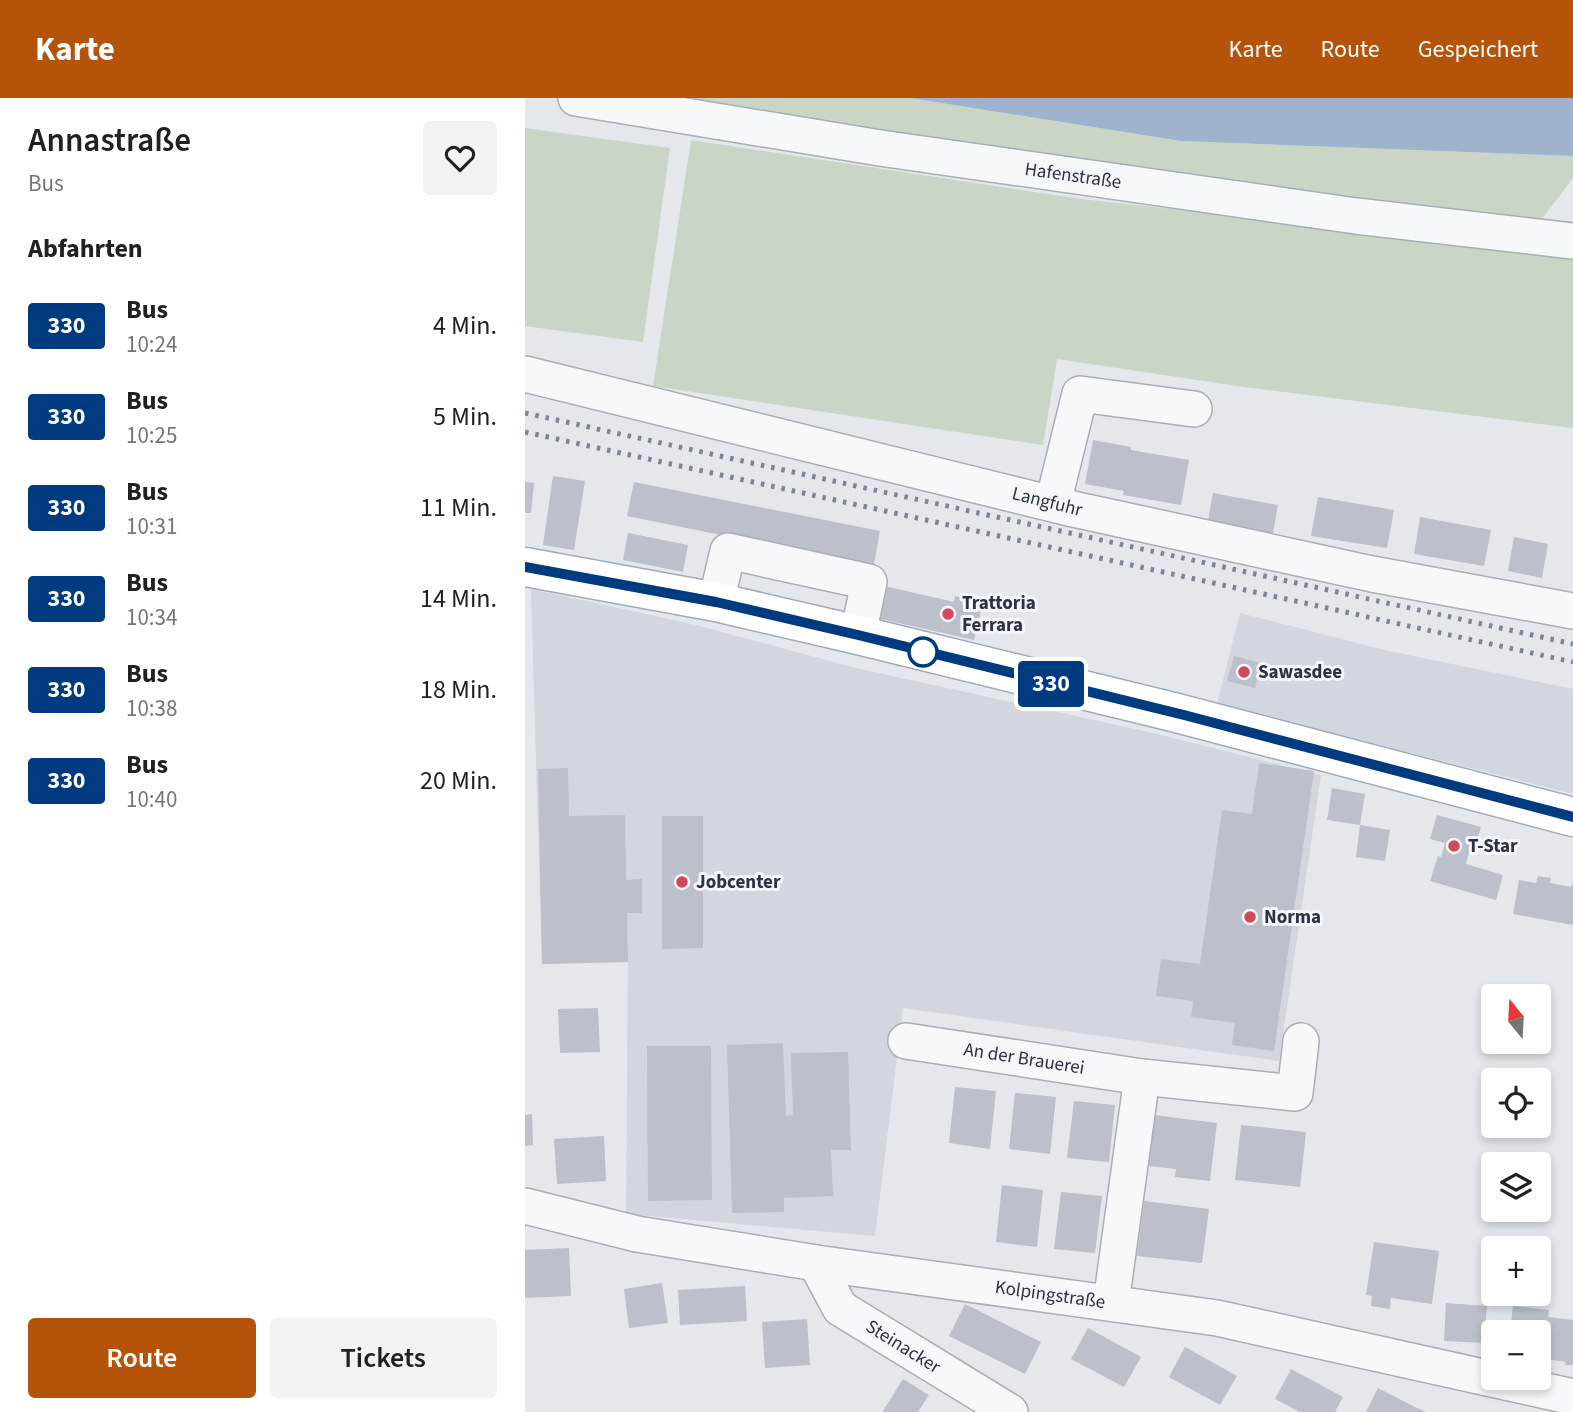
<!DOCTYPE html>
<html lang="de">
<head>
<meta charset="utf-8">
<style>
  body { margin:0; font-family:"Source Sans 3",sans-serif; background:#f2f2f2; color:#202124; height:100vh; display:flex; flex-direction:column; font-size:26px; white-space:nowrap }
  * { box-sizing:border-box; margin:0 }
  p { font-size:23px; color:#757577 }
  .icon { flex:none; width:38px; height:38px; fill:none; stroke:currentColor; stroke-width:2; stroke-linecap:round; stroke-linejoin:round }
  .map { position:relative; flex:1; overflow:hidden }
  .sheet { display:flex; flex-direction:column; background:#fff; width:525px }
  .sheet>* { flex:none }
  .badge { padding:0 14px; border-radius:5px; font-size:24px; line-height:46px }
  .needle { width:46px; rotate:342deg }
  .fabs { position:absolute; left:956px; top:886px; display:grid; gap:14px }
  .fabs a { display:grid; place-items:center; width:70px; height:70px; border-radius:7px; background:#fff; box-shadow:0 4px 10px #0003; font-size:35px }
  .map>.badge { position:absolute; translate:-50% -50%; box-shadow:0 0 0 4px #fff }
  h2 { padding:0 28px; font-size:26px; line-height:63px }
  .round { display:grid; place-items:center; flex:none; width:74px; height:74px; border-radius:7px; background:#f2f2f2 }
  .summary { display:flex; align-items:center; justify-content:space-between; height:119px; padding:0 28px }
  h1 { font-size:33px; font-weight:600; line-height:52px }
  .primary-button { display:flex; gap:14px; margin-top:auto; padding:14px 28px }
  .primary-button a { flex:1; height:80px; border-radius:7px; background:#b45309; color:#fff; font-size:28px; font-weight:600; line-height:80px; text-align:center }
  .primary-button a+a { background:#f2f2f2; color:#202124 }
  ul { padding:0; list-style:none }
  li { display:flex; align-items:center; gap:21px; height:91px; padding:0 28px }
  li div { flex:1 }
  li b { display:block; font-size:26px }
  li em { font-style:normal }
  li .badge { min-width:77px; font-weight:700; text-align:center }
  header { display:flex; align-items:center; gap:42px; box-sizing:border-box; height:98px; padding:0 35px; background:#b45309; color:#fff }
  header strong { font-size:33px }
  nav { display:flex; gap:38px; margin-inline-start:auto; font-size:24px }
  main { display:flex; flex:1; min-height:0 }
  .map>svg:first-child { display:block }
  .built { fill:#d2d6de }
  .green { fill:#c9d6c5 }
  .water { fill:#9fb4cc }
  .building { fill:#bbc0ca }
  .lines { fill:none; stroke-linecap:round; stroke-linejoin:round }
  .minor-casing { stroke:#a9aeb7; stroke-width:38 }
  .major-casing { stroke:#a3abb8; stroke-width:41 }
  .minor { stroke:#f7f8fa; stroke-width:35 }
  .major { stroke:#fff; stroke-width:38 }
  .rail { stroke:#7d8696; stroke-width:5; stroke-dasharray:3.5 7; stroke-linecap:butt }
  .line-casing { stroke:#fff; stroke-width:16 }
  .line { stroke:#003b80; stroke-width:10 }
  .poi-dot { fill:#d1495b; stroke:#f4f6f9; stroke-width:2.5 }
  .stop-dot { fill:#fff; stroke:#003b80; stroke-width:3.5 }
  .labels { text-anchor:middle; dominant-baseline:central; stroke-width:6; stroke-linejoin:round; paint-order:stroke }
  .street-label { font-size:19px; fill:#2b3445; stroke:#f4f6f9 }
  .poi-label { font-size:19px; font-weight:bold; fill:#2b3445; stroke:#f4f6f9; text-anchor:start }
</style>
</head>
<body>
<header>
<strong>Karte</strong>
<nav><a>Karte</a><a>Route</a><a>Gespeichert</a></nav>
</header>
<main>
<section class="sheet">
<div class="summary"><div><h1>Annastraße</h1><p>Bus</p></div><a class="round"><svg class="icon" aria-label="heart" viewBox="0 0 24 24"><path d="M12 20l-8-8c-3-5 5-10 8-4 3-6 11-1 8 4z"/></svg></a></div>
<h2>Abfahrten</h2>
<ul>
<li><span class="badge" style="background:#003b80;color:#fff">330</span><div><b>Bus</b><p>10:24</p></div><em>4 Min.</em></li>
<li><span class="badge" style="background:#003b80;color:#fff">330</span><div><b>Bus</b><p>10:25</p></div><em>5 Min.</em></li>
<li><span class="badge" style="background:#003b80;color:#fff">330</span><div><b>Bus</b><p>10:31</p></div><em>11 Min.</em></li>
<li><span class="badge" style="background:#003b80;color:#fff">330</span><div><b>Bus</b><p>10:34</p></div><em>14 Min.</em></li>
<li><span class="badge" style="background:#003b80;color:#fff">330</span><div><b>Bus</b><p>10:38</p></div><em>18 Min.</em></li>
<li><span class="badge" style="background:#003b80;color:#fff">330</span><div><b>Bus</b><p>10:40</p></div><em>20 Min.</em></li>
</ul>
<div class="primary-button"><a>Route</a><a>Tickets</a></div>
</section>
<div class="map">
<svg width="1048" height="1314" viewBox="0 0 1048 1314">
  <rect width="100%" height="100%" fill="#e4e7ec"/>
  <g class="built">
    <path d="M6,491L163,525L331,570L628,635L796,677L754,963L378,910L350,1138L101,1116L103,864L17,866Z"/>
    <path d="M715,515L864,553L1048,591V696L692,606Z"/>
  </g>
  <g class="green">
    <path d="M132,0H385L656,43L1048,58V80L1014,125L641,74Z"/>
    <path d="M0,30L145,50L118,244L0,228Z"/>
    <path d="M166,42L556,101L1048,156V330L712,288L532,261L518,347L128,288Z"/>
  </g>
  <path class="water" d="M385,0H1048V58L656,43Z"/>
  <g class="building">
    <path d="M568,342L606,349V352L664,362L656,407L598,397L599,393L560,386Z"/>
    <path d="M28,378L60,383L49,452L18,447Z"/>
    <path d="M0,384L9,385L6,415H0Z"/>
    <path d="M109,384L355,433L347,477L216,441L102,418Z"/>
    <path d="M688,395L753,407L747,440L682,428Z"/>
    <path d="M793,399L869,412L862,450L786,438Z"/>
    <path d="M895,419L966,432L959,468L889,456Z"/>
    <path d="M103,435L163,447L158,474L98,462Z"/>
    <path d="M989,439L1023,446L1017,480L983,473Z"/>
    <path d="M355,487L429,504L430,498L458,504L449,542L347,519Z"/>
    <path d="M709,558L736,565L730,590L702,583Z"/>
    <path d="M734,665L789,673L749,953L707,947L710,925L666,919L668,903L631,898L636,861L675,866L697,712L727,716Z"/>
    <path d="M43,670L44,718L100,717L101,782L117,781V815H102L103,864L17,866L13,671Z"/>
    <path d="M807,690L840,696L835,727L802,722Z"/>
    <path d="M912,717L956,729L949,752L945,751L941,766L978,777L971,802L905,783L913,758L916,759L920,745L905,741Z"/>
    <path d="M137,718H178V850L137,851Z"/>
    <path d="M835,727L865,732L860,763L831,759Z"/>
    <path d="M1013,778L1026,780L1025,785L1046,789L1048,784V827L988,816L994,782L1011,785Z"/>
    <path d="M73,910L75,954L35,955L33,911Z"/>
    <path d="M258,945L261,1018L268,1017L266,955L323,954L326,1052H306L308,1098L259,1100V1114L207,1115L202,947Z"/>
    <path d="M122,948H186L187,1102L123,1103Z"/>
    <path d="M430,989L471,993L465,1051L424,1045Z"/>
    <path d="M490,995L531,999L525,1056L484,1051Z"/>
    <path d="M549,1003L590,1007L584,1064L542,1060Z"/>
    <path d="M7,1016L8,1047L0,1048V1017Z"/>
    <path d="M629,1017L692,1025L685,1083L650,1079L651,1071L623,1068Z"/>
    <path d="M716,1027L781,1034L775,1089L710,1082Z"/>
    <path d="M79,1038L81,1083L32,1086L29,1041Z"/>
    <path d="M477,1087L518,1092L512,1149L471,1144Z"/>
    <path d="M536,1094L577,1098L570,1155L529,1151Z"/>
    <path d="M619,1103L684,1111L677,1165L612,1158Z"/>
    <path d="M849,1144L914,1153L907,1206L866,1200L865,1211L846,1208L847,1198L841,1197Z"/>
    <path d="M44,1150L46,1198L0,1200V1152Z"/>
    <path d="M137,1185L143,1225L104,1230L99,1191Z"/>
    <path d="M220,1188L222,1223L155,1227L153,1192Z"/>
    <path d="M921,1205L962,1208L959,1245L919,1243Z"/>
    <path d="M440,1206L516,1244L500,1276L424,1238Z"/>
    <path d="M988,1208L1024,1212L1023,1219L1048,1222V1267H1040L1041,1264L1013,1260V1234H985Z"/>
    <path d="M282,1221L285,1267L240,1270L237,1224Z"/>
    <path d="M563,1230L616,1259L599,1289L546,1261Z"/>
    <path d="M660,1249L712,1278L695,1307L644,1279Z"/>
    <path d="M766,1271L818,1299L810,1314H775L750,1301Z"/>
    <path d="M378,1281L404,1297L393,1314H360L358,1313Z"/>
    <path d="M853,1290L888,1308L901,1314H841Z"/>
  </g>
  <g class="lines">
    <defs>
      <g id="minor">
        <path d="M51,0L355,50L831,118L1048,143"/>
        <path d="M0,276L548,411L847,476L1048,513"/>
        <path d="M528,405L555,296L669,311"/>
        <path d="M191,504L203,453L344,484L333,537"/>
        <path d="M381,943L617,979L770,995L776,943"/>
        <path d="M0,1108L112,1136L291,1165L692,1220L1048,1299"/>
        <path d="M291,1165L315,1210L485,1314"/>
        <path d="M586,1205L617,979"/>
      </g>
      <path id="major" d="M0,469L191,504L333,537L648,614L1048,719"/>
    </defs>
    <use href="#minor" class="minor-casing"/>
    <use href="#major" class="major-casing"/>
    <use href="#minor" class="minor"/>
    <use href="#major" class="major"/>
    <g class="rail">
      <path d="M0,315L1048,546"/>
      <path d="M0,334L1048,564"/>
    </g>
  </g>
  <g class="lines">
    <defs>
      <path id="line" d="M0,469L191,504L333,537L659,617L1048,719"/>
    </defs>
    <use href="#line" class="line-casing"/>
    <use href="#line" class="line"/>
  </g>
  <g class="poi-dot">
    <circle cx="423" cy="516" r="7"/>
    <circle cx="719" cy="574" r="7"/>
    <circle cx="929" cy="748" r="7"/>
    <circle cx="157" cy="784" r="7"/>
    <circle cx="725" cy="819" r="7"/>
  </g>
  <circle class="stop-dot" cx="398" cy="554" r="14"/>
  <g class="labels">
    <g class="street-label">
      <text transform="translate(548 78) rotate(8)">Hafenstraße</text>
      <text transform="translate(522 404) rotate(14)">Langfuhr</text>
      <text transform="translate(499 961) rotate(9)">An der Brauerei</text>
      <text transform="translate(525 1197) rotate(8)">Kolpingstraße</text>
      <text transform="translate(378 1249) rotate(32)">Steinacker</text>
    </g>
    <g class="poi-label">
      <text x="437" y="505">Trattoria<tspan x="437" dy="22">Ferrara</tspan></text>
      <text x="733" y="574">Sawasdee</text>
      <text x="943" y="748">T-Star</text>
      <text x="171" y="784">Jobcenter</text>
      <text x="739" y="819">Norma</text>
    </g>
  </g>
</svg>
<div class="fabs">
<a><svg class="needle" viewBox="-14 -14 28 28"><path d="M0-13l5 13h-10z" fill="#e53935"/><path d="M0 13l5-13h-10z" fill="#757577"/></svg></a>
<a><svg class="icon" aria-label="locate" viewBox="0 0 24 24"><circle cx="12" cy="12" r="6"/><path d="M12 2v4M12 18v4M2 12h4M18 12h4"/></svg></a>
<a><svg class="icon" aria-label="layers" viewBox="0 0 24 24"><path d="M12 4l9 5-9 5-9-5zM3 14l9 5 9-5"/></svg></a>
<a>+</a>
<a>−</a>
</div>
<b class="badge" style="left:526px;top:586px;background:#003b80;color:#fff">330</b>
</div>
</main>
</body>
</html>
